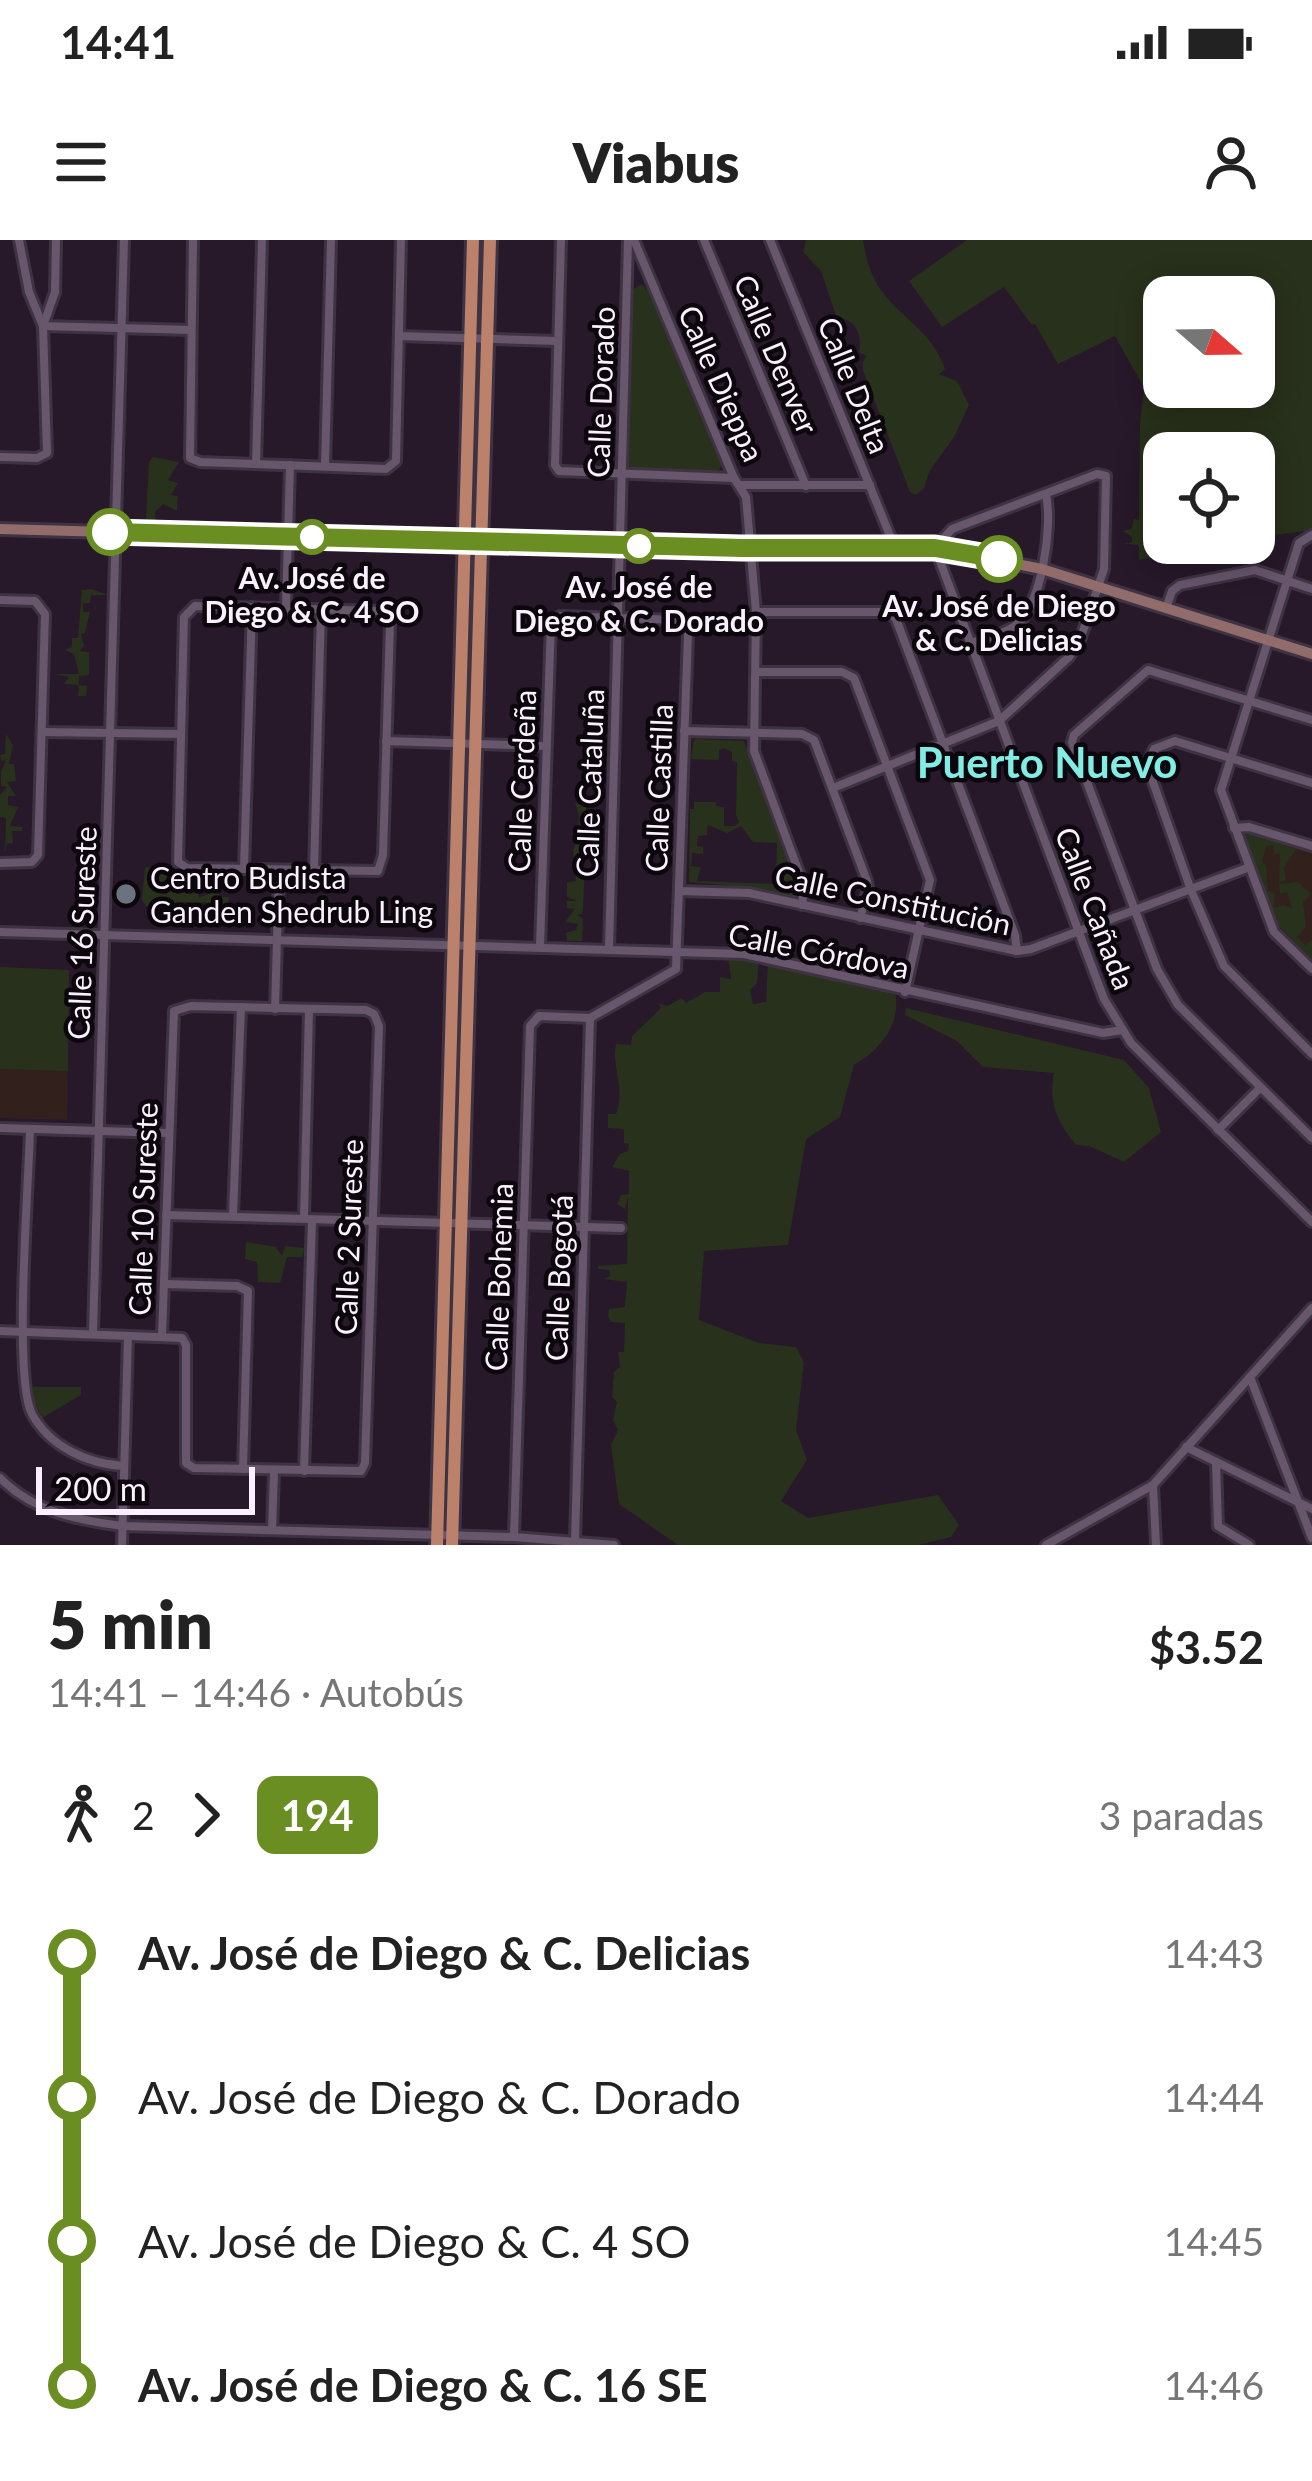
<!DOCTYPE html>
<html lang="es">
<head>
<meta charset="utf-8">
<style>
  body { margin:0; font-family:Lato,sans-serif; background:#f6f6f6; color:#222; height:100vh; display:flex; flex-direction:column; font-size:45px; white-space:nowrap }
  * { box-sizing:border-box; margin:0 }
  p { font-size:39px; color:#767676 }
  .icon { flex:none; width:66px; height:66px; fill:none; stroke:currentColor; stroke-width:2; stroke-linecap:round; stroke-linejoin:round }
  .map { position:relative; height:1305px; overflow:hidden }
  .panel { display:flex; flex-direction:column; background:#fff; flex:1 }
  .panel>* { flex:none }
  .badge { padding:0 24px; border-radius:18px; font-size:42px; line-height:78px }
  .needle { width:78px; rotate:110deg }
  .fabs { position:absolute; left:1143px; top:36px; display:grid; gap:24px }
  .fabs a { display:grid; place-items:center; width:132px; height:132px; border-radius:24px; background:#fff; box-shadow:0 6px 30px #0003; font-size:60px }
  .scale { position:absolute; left:36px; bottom:30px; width:219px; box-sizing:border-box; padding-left:12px; border:6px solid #fbf1fe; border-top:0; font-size:33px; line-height:42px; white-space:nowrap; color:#fbf1fe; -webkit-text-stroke:9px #0c060d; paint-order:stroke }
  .map>.badge { position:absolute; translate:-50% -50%; box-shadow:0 0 0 6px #fff }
  .legs { display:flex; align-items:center; gap:18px; height:132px; padding:0 48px; font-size:39px }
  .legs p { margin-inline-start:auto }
  .overview { display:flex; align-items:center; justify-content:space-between; height:204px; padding:0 48px }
  h1 { font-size:66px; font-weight:800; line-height:90px }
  ul { padding:0 48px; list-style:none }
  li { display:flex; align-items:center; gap:42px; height:144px; font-size:45px }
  li i { display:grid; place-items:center; width:18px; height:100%; margin:0 15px; background:currentColor }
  li i::after { content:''; width:30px; height:30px; margin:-15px; border:9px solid; border-radius:50%; background:#fff }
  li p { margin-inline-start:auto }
  li:first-child i { background:linear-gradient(#0000 50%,currentColor 0) }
  li:last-child i { background:linear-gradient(currentColor 50%,#0000 0) }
  .status { display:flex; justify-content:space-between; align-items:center; height:84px; padding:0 60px; background:#fff; direction:ltr }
  .status svg { height:33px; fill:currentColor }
  header { display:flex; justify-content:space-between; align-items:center; height:156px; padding:0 48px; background:#fff; font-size:54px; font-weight:800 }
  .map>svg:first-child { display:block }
  .education { fill:#32201c }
  .green { fill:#28311b; fill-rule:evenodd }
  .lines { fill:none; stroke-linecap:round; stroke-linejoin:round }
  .minor-casing { stroke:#3e3342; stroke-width:14 }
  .secondary-casing { stroke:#3e3342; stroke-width:16 }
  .primary-casing { stroke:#3e3342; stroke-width:18 }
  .minor { stroke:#68566c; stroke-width:8 }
  .secondary { stroke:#926b6b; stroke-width:10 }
  .primary { stroke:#bb816b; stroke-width:12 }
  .line-1-casing { stroke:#fff; stroke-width:27 }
  .line-1 { stroke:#6b8e23; stroke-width:18 }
  .stop-1-dot { fill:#fff; stroke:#6b8e23; stroke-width:6 }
  .worship-dot { fill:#6b7280; stroke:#0c060d; stroke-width:4.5 }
  .labels { text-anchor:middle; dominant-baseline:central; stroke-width:9; stroke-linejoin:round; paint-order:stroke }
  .street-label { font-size:30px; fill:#fbf1fe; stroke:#0c060d }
  .stop-label { font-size:30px; font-weight:bold; fill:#fbf1fe; stroke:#0c060d }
  .poi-label { font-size:30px; fill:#fbf1fe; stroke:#0c060d; text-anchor:start }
  .district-label { font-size:42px; font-weight:bold; fill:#82ede5; stroke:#0c060d }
</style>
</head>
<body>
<div class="status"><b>14:41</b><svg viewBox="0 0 49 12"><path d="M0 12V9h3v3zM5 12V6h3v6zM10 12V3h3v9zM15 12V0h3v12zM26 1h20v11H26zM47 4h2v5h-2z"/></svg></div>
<header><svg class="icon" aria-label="menu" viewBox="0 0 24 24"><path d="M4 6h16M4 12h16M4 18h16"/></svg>Viabus<svg class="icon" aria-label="person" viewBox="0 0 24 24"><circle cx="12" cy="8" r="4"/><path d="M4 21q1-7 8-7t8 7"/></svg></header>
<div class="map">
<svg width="1312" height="1305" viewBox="0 0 1312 1305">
  <rect width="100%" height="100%" fill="#27182a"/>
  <g class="education">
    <path d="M1251,594L1312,613V720L1276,683L1245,601V595Z"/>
    <path d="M0,727L69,730L67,880L0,878Z"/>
  </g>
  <g class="green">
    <path d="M806,0H863C866,19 871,38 884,54C904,80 932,92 945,129L939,134L957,141L969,165L954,197L929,232L924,248L916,255L910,252L863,131V122L867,116L859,112C863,90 853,80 836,76L821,31L803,12Z"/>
    <path d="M967,0H1312V290L1254,298V213H1164V303H1229L1139,320V305L1124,304L1132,302V297L1123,291L1131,289L1134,279L1139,280L1140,184L1144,148L1115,96L1058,124L1035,84L1032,85L1004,47L942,87L909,41ZM1164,57H1254V147H1164Z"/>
    <path d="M642,44L649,52L650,46L722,224L718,233L634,230L627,224L632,50Z"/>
    <path d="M153,217L179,222L168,240L178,243L171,255L178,256L177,271L163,264L155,272L156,283L125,282L124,279H146L149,222Z"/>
    <path d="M91,349L108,355H91L90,363H83V372H90L85,393L81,394L84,406L80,411L89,412V435L79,436V445L87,446L86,456H78L79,445L64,444L69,437L54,434H79L74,414L65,410L72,407V398H78L82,350Z"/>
    <path d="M6,494L13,505L9,524H14L16,541L7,542L16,556H8V565L18,567L10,586L22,587V591H12L13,603H7L5,614L6,578L0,577V555L7,547L1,546V531L6,521L1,520L0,515L5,514Z"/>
    <path d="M694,499L744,501L798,650L797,657L747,647L689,642L690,569H694V562H716V566L724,567V586H735L739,582L736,575L737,522L732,521V512L724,508L719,510V520L691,519ZM708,585L727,593L741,586L753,602L777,603L776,644L697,641L701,627L691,626L692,613L703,614V607L697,606L698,596L707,595Z"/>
    <path d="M575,563L586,566L587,589L586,596L581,597L579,616L587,617L579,619V627H585L583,668L582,674L577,675L583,679L582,701H567L566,693L576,690L578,684L565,682L575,669L567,668V661H577L567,657V642L576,641L573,611L578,597L571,593H578L579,576Z"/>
    <path d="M1251,594L1296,609L1284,628L1286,641L1279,642L1280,614H1274L1273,605L1266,606L1262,622L1266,625L1268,651L1275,653L1274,668L1283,665L1292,668L1287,652L1280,654L1279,644L1298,642L1311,654L1303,662L1306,687L1297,697L1305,705L1312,700V720L1276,683L1245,601V595Z"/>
    <path d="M145,627L173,629L158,650L166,655L170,649L178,653L187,643V653H198L199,658L219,649V657H229L228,665L216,664L218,672H211L209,691L206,662L198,663L197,671H187V662H177L176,669L166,668L165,660L161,661L160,666H146L142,660Z"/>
    <path d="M728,717L759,721L757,743L750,750L753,764L766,762L768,722L895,752C902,784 880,810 854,825L840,877L806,899L788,1005L704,1011L699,1080L759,1103L796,1107L804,1122L796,1190L807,1220L781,1261L808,1278L938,1255L959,1285L951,1297L918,1305H678L619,1264L611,1205L618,1190L613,1180L617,1162L612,1157L614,1132L620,1127L618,1112H624L625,1083L611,1082L608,1076L609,1069L625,1067L627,1042L604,1039L610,1036V1030L598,1029V1026L627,1024L628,957L625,969L617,964L621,955L629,954V931L612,927L620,914L628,911L629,904L624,903V889L608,888V874H616C626,847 611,826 616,804L631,805L632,796L661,768L658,763L667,766L682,758L686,763L705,752H720V737L731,739Z"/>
    <path d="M0,727L69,730L68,831L0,829Z"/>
    <path d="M906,768L1124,820L1149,848L1161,892L1124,922L1089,906L1076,905C1057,882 1048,863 1054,833L983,827L957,801L905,775Z"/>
    <path d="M246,1002L276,1007L282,1016L285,1006L304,1008L303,1017H287L280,1043L258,1042L257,1022L245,1019Z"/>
    <path d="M33,1147H81V1155L42,1178L33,1159Z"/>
  </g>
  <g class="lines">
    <defs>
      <g id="minor">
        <path d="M19,0L29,52L43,86L191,90"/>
        <path d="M193,0L190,218L200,222L386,229L396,221L401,0"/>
        <path d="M561,0L555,225L559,231L734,238"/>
        <path d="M634,0L734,238L746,257L756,372L754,511L804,646L802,665"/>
        <path d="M704,0L806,246"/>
        <path d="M770,0L895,308"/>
        <path d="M399,96L557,101"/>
        <path d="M0,217L37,218L47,213L43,86L55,52L56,0"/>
        <path d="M256,224L262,0"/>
        <path d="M325,226L331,0"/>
        <path d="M741,245H870"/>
        <path d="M1312,295L1299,303L1221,550L1274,692L1312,729"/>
        <path d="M0,360L35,361L45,374L38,615L32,622L0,623"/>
        <path d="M195,366L380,371L390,384L383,615L378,631L187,628L178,622L184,377Z"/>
        <path d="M286,368L290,225"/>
        <path d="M1166,368L1172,351L1180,345L1255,330L1312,349"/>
        <path d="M756,372H889L896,379L1015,695L1017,711"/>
        <path d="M969,404C984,398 1003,395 1015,386C1042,367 1053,285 1046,255"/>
        <path d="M756,432H842L854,438L930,640L905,752"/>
        <path d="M1312,480L1148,430L1074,495L1072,502L1157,729L1178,765L1312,898"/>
        <path d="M684,491L802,494L814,500L867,641L868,649L860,678"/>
        <path d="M42,492L179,494"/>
        <path d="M386,501L545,506"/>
        <path d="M1312,543L1175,501L1154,509L1147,525L1191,650L1224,726L1312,814"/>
        <path d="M833,548L999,481L1069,417L1080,400L1104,329L1106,236L1097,234L952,289L935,308L1104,759L1131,803L1312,982"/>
        <path d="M1234,588L1249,587L1312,606"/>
        <path d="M244,629L252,367"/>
        <path d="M314,632L321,369"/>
        <path d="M679,651L749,653L1017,711L1031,709L1247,628"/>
        <path d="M0,692L744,714L1103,793L1122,790"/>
        <path d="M609,709L628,0"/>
        <path d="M275,769L279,631"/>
        <path d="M0,888L167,893"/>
        <path d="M30,889C29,941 13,1138 32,1174C50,1207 88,1224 124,1226"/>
        <path d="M1218,890L1260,848"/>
        <path d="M166,975L621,988"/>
        <path d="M233,976L241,767"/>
        <path d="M304,978L309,770"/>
        <path d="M164,1044L237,1046L248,1051L243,1229"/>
        <path d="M0,1091L182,1098L186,1105V1223L194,1228L361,1231L365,1223L379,786L374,774L366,770L191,766L174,771L162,1096"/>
        <path d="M93,1094L124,0"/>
        <path d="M1250,1137L1312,1298"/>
        <path d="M1186,1207L1312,1269"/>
        <path d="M1216,1222L1218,1286L1249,1305"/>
        <path d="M304,1231L312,980"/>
        <path d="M0,1238C34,1272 77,1280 123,1286L514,1297L614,1305"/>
        <path d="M1153,1245L1156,1305"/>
        <path d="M272,1290L274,1232"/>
        <path d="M514,1297L530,786L539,776L590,778L676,729L688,394L679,380L560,376L551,382L540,707"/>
        <path d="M575,1300L590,778"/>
        <path d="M122,1305L128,1096"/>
        <path d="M1046,1305L1153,1245L1312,1068"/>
      </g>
      <path id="secondary" d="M0,289L621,306L935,308L1042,329L1312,414"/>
      <g id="primary">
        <path d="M437,1305L473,0"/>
        <path d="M452,1305L490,0"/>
      </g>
    </defs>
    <use href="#minor" class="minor-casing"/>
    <use href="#secondary" class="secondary-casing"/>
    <use href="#primary" class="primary-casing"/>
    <use href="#minor" class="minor"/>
    <use href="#secondary" class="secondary"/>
    <use href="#primary" class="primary"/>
  </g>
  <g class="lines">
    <defs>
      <path id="line-1" d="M110,292L742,308H935L999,319"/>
    </defs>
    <use href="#line-1" class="line-1-casing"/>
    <use href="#line-1" class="line-1"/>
  </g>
  <g class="stop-1-dot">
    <circle cx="110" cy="292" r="21"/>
    <circle cx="312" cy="297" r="15"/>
    <circle cx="639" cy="306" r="15"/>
    <circle cx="999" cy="319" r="21"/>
  </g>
  <circle class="worship-dot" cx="126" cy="654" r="12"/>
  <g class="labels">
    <g class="street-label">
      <text transform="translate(777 114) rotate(67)">Calle Denver</text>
      <text transform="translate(722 143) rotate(66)">Calle Dieppa</text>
      <text transform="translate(855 145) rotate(68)">Calle Delta</text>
      <text transform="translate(600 152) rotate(-88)">Calle Dorado</text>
      <text transform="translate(521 541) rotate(-88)">Calle Cerdeña</text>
      <text transform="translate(589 543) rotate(-88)">Calle Cataluña</text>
      <text transform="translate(658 548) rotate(-88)">Calle Castilla</text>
      <text transform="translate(893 659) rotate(12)">Calle Constitución</text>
      <text transform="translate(1096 668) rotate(69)">Calle Cañada</text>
      <text transform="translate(81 693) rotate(-88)">Calle 16 Sureste</text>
      <text transform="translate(819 710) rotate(11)">Calle Córdova</text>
      <text transform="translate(142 969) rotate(-88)">Calle 10 Sureste</text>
      <text transform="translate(348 997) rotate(-88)">Calle 2 Sureste</text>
      <text transform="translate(498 1037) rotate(-88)">Calle Bohemia</text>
      <text transform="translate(558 1038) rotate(-88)">Calle Bogotá</text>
    </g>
    <g class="stop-label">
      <text x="312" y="337">Av. José de<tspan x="312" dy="34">Diego &amp; C. 4 SO</tspan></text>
      <text x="639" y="346">Av. José de<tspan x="639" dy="34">Diego &amp; C. Dorado</tspan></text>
      <text x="999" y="365">Av. José de Diego<tspan x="999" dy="34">&amp; C. Delicias</tspan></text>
    </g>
    <g class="poi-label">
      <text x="150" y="637">Centro Budista<tspan x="150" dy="34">Ganden Shedrub Ling</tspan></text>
    </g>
    <g class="district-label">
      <text x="1047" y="522">Puerto Nuevo</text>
    </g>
  </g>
</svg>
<div class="fabs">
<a><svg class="needle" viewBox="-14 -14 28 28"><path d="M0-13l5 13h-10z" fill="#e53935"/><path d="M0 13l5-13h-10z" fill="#767676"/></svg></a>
<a><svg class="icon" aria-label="locate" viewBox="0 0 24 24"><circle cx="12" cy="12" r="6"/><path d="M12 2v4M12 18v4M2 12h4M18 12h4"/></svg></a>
</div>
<div class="scale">200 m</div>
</div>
<section class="panel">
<div class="overview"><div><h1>5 min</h1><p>14:41 – 14:46 · Autobús</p></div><b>$3.52</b></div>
<div class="legs"><svg class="icon" aria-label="walk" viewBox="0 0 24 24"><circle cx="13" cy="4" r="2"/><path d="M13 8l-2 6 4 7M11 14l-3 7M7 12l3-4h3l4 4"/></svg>2<svg class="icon" aria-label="forward" viewBox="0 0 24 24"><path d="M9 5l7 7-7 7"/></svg><b class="badge" style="background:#6b8e23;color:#fff">194</b><p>3 paradas</p></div>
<ul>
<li><i style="color:#6b8e23"></i><b>Av. José de Diego &amp; C. Delicias</b><p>14:43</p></li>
<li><i style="color:#6b8e23"></i><span>Av. José de Diego &amp; C. Dorado</span><p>14:44</p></li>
<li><i style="color:#6b8e23"></i><span>Av. José de Diego &amp; C. 4 SO</span><p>14:45</p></li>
<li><i style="color:#6b8e23"></i><b>Av. José de Diego &amp; C. 16 SE</b><p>14:46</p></li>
</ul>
</section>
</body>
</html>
